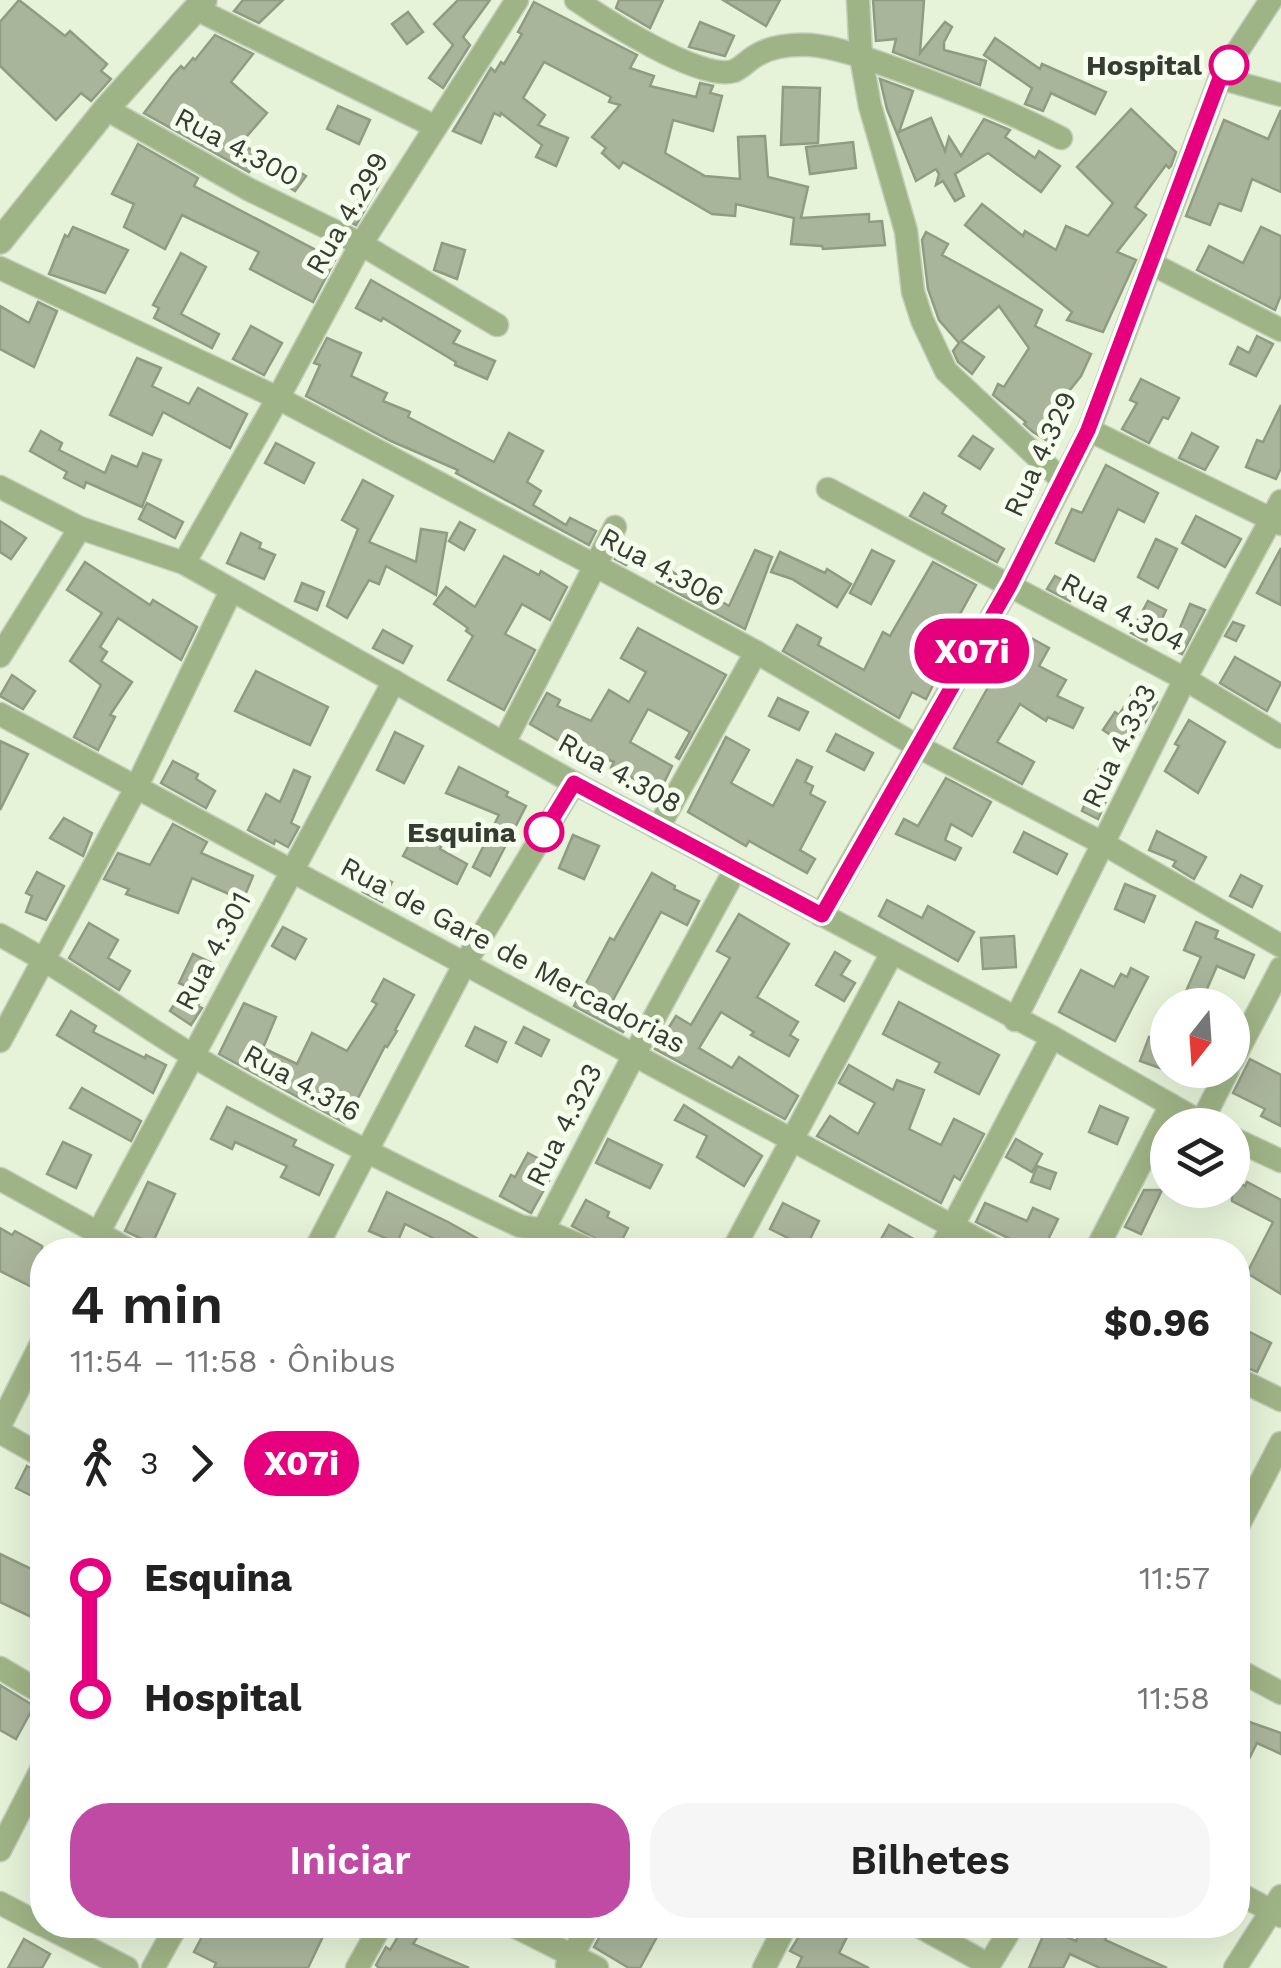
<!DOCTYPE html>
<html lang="pt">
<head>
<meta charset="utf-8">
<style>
  body { margin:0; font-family:"Work Sans",sans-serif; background:#f6f6f6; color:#222; height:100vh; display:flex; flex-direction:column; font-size:38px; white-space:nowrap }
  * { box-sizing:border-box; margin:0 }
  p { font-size:32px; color:#767676 }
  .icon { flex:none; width:55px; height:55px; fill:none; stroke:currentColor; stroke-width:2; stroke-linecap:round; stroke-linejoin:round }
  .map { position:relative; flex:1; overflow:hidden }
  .drawer { position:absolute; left:30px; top:1238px; width:1220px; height:700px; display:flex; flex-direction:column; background:#fff; border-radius:40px; box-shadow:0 10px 40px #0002 }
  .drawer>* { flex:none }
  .badge { padding:0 20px; border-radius:32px; font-size:35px; line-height:65px }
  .needle { width:65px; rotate:197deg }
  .controls { position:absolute; left:1150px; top:988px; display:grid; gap:20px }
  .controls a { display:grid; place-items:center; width:100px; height:100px; border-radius:50%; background:#fff; box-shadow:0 10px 40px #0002; font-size:50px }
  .map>.badge { position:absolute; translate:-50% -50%; box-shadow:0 0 0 5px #fff }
  .legs { display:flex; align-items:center; gap:15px; height:110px; padding:0 40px; font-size:32px }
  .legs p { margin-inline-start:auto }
  .overview { display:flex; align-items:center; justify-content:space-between; height:170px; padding:0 40px }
  h1 { font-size:55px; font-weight:600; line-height:75px }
  .action { display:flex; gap:20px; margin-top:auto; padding:20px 40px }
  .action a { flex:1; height:115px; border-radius:40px; background:#c04ba4; color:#fff; font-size:40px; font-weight:600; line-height:115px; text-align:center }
  .action a+a { background:#f6f6f6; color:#222 }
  ul { padding:0 40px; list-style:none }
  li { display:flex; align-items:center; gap:35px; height:120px; font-size:38px }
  li i { display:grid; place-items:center; width:15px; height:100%; margin:0 12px; background:currentColor }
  li i::after { content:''; width:25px; height:25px; margin:-12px; border:8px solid; border-radius:50%; background:#fff }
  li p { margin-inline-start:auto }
  li:first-child i { background:linear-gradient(#0000 50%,currentColor 0) }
  li:last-child i { background:linear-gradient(currentColor 50%,#0000 0) }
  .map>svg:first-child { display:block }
  .building { fill:#a9b59b; stroke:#909c82; stroke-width:2.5 }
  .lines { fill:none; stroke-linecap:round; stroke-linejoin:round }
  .minor-casing { stroke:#c3ceb7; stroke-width:25 }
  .tertiary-casing { stroke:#c3ceb7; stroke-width:28 }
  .minor { stroke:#9fb486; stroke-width:22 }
  .tertiary { stroke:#9fb486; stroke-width:25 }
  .line-1-casing { stroke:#fff; stroke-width:22 }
  .line-1 { stroke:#e6007e; stroke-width:15 }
  .stop-1-dot { fill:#fff; stroke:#e6007e; stroke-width:5 }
  .labels { text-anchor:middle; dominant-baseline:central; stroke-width:10; stroke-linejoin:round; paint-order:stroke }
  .stop-label { font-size:28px; font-weight:bold; fill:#373c32; stroke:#f6feee; text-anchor:end }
  .street-label { font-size:28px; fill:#373c32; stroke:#f6feee }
</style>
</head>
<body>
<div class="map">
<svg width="1281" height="1968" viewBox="0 0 1281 1968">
  <rect width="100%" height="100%" fill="#e6f3d8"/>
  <g class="building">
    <path d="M19,0L65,36L70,31L107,64L101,71L111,79L91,101L81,93L56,120L0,66V22Z"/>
    <path d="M243,0H283L259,23L234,11Z"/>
    <path d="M458,0H490L463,37L470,45L443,88L429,78L453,45L434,24Z"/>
    <path d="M619,0H663L650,28L616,8Z"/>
    <path d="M723,0H780L766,26Z"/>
    <path d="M873,0H924L920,53L945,22L952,27L944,42V50L986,61L980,85L893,52L896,39L876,41Z"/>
    <path d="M534,2L637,55L630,68L654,76L650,86L696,97L700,83L713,86L710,93L722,96L713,131L673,120L665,153L705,176L740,179L738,137L765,136L768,177L808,187L801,218L869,214V222L882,221L885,245L823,249L822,246L791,244L794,218L736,204L735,216L712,214L623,162L619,168L602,153L606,148L592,137L620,105L609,102L611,97L544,62L523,98L545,115L538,125L568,138L556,166L536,157L542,145L501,113L500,116L494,113L481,143L453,131L491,68L495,72L501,62L504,64L522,34L518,32Z"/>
    <path d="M408,12L423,32L407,44L392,24Z"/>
    <path d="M700,22L734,36L725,56L689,47Z"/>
    <path d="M215,35L253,54L231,82L267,113L241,143L260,156L249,172L144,113L172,76L181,66L184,69L193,58L195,60Z"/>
    <path d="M995,38L1040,69L1042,64L1106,92L1095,114L1051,93L1043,111L1025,104L1032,88L984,55Z"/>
    <path d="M880,79L913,91L899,132L931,118L945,151L949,137L961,156L984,119L1010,130L1005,137L1035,158L1039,151L1060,166L1041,192L988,153L955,174L964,196L955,201L943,181L936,185L939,174L936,169L916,181L887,109Z"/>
    <path d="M783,87L820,88L818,143L781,145Z"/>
    <path d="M338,106L370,120L359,144L327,129Z"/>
    <path d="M1131,109L1176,152L1171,166L1169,168L1166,165L1135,207L1146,215L1117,252L1136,260L1103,332L1067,320L1072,312L965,225L982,204L1023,236L1025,231L1056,250L1066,226L1088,236L1113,203L1077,167Z"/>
    <path d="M1281,110V192L1252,179L1241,211L1219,203L1210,225L1186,216L1224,120L1268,139Z"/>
    <path d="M853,142L856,168L810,174L806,147Z"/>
    <path d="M138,144L198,178L194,186L335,260L313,302L250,269L259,252L182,215L165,249L124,227L134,204L112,194Z"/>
    <path d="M275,156L306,176L295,191L265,172Z"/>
    <path d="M372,179L380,183L356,225L346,220Z"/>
    <path d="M73,227L128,250L105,293L49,274L65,235L68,237Z"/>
    <path d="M1261,227L1281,236V295L1275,310L1197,270L1209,246L1243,263Z"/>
    <path d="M926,232L948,244L942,255L1042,310L1035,326L1091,354L1081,376L1049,416L1057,421L1046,440L1033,432L1024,424L1026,422L993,395L998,384L1004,387L1029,348L999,306L961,341L984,357L972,374L958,362L953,351L959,343L939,320L928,289L922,240Z"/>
    <path d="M442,243L465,250L457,279L434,270Z"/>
    <path d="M181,253L206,267L181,314L219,334L212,348L154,318L159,308L153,305Z"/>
    <path d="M371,280L460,331L453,343L495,361L487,379L455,365L456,362L383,318L381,321L356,308Z"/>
    <path d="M38,302L57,311L34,367L0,349V306L29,323Z"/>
    <path d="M251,326L282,343L264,375L233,359Z"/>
    <path d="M1257,336L1273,344L1256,376L1230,364L1238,347L1249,353Z"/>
    <path d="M327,338L361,353L351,376L387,393L383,401L410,412L408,417L494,462L509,433L543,451L527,482L541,491L533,505L566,525L570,518L596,531L589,545L456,473L458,470L391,441L306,396L320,365L314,363Z"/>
    <path d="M137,358L161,368L152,386L189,404L198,388L247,414L230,448L163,412L152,435L110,415Z"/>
    <path d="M1141,379L1179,398L1168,419L1163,417L1149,443L1122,429L1137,403L1130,400Z"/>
    <path d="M1281,405V468L1276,479L1246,467L1257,440L1263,442Z"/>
    <path d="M41,431L62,443L59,450L105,473L112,456L137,467L143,453L161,460L142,507L86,482L84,488L64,478L67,472L30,451Z"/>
    <path d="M1192,433L1218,447L1205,470L1179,458Z"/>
    <path d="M973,436L993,449L980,469L959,456Z"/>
    <path d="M276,443L314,463L304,483L265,463Z"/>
    <path d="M1106,465L1158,493L1144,522L1118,509L1094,561L1056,543L1072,509L1082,513Z"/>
    <path d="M363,480L393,496L369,542L416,562L421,529L447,533L436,595L386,566L379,584L369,580L347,618L327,606L358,529L342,520Z"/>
    <path d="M924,493L946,506L942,513L1004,549L997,562L910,516Z"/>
    <path d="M147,503L183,522L175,538L139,519Z"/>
    <path d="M1196,516L1241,539L1225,567L1182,543Z"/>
    <path d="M0,521L26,538L11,559L0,552Z"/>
    <path d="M460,522L475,530L464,550L449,541Z"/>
    <path d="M241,533L261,543L259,548L275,555L264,579L227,563Z"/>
    <path d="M1156,539L1177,549L1158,588L1138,577Z"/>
    <path d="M623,545L635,551L626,565L615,559Z"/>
    <path d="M1281,548V605L1257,593Z"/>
    <path d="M755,550L772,557L745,629L657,582L666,568L729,606Z"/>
    <path d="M872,550L894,561L871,604L850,593Z"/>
    <path d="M780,552L825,573L827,569L851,584L837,607L792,579L771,572Z"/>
    <path d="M504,556L539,575L541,571L567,587L550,620L522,604L505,634L535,650L504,710L448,680L473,636L466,631L468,628L434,604L446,587L475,607Z"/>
    <path d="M85,562L150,605L153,600L197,627L181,660L118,618L100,647L107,652L101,661L132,682L110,715L115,717L98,750L74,737L101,685L70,661L102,613L67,590Z"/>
    <path d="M933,562L976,585L943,645L951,649L926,699L912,692L899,718L783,651L797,625L821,638L818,645L864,670L883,632L890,636Z"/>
    <path d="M1055,576L1077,588L1070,601L1047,589Z"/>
    <path d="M302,583L324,592L317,610L295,601Z"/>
    <path d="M1148,601L1166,610L1153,638L1149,636L1146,641L1131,633Z"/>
    <path d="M1190,604L1205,610L1182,654L1171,649Z"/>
    <path d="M1233,622L1244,626L1236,641L1225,636Z"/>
    <path d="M638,628L726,675L679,759L676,757L690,732L648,709L630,742L672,766L660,791L611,768L614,762L560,739L559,741L530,724L547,693L560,700L557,706L591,721L609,690L629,702L646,672L621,658Z"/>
    <path d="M383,630L412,646L403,663L373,648Z"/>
    <path d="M1024,634L1049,648L1039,666L1066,680L1057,696L1083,708L1073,728L1048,717L1046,721L1020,704L997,742L1034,762L1022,784L954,748L996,673L991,670L1002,651L1011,657Z"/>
    <path d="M1235,657L1281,683L1267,711L1220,683Z"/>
    <path d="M256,671L328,707L310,745L235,711Z"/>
    <path d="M12,675L35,691L23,709L0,696Z"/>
    <path d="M1135,689L1157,702L1130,748L1103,730L1115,712L1119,715Z"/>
    <path d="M778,698L808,712L799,730L769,716Z"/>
    <path d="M1189,720L1225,742L1198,793L1165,771L1179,746L1175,744Z"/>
    <path d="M395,732L423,746L404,783L377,770Z"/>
    <path d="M836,734L873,753L864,770L827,751Z"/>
    <path d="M726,737L749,750L731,783L773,806L797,760L812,767L805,782L813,786L810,794L825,802L800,850L815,859L807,873L749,841L746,846L688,812Z"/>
    <path d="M0,741L28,754L0,810Z"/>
    <path d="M173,761L198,774L196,779L215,791L206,808L161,783Z"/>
    <path d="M459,767L508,792L506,796L526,806L490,876L473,867L499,815L446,793Z"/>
    <path d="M1099,769L1117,776L1098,819L1082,811Z"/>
    <path d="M294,770L310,777L291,823L299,827L288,847L275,840L274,844L248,830L266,794L280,802Z"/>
    <path d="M946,778L991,802L972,836L951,824L945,840L961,848L955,860L896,834L904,819L918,826Z"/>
    <path d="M64,818L92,833L83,856L50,838Z"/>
    <path d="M173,824L207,842L201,853L253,876L243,900L192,878L178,913L126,894L129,889L104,879L118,853L150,865Z"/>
    <path d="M420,825L445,838L440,849L467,864L457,884L403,856Z"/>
    <path d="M1157,831L1206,857L1194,879L1173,866L1176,861L1149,850Z"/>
    <path d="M1024,832L1067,854L1057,874L1014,852Z"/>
    <path d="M573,835L599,846L584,879L559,868Z"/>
    <path d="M37,872L64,886L46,920L26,912L32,896L26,893Z"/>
    <path d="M372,872L392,882L382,902L363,892Z"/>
    <path d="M652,873L675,886L674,889L699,901L687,925L661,912L613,1000L635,1012L623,1032L574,1006L610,938L614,940Z"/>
    <path d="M1241,875L1262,886L1252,907L1230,896Z"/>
    <path d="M1125,884L1155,896L1144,922L1115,909Z"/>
    <path d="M887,900L922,918L928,906L974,932L958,961L879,916Z"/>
    <path d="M739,914L789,944L757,997L798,1022L790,1035L798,1040L789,1056L751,1035L754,1032L721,1012L699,1048L732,1068L739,1057L798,1096L785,1119L655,1049L676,1016L691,1025L730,958L717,951Z"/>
    <path d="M1196,922L1218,931L1215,938L1254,955L1244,978L1217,966L1200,1005H1180L1201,957L1184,950Z"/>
    <path d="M89,923L118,940L108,958L130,971L119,990L69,958Z"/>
    <path d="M283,927L306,939L295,959L272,946Z"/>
    <path d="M1014,936L1016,967L983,969L981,938Z"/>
    <path d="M835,952L850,961L841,975L855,983L844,1001L816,985Z"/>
    <path d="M193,954L218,966L198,1006L202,1008L191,1025L170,1011L186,986L179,983Z"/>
    <path d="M1131,968L1148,977L1115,1041L1059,1012L1081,970L1114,987L1121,974L1127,977Z"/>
    <path d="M384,979L414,995L395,1030L397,1031L387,1047L385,1046L345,1123L219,1054L244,1003L276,1017L263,1048L297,1064L312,1033L347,1051L377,1004L372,1001Z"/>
    <path d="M899,1002L999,1055L979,1094L935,1072L940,1063L883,1034Z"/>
    <path d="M71,1011L96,1026L93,1032L145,1058L146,1055L166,1065L153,1093L57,1035Z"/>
    <path d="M475,1027L506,1042L497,1062L466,1046Z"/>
    <path d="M524,1027L549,1040L541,1056L516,1043Z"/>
    <path d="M1149,1037L1168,1044V1071L1140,1061Z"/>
    <path d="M1250,1059L1281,1075V1126L1261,1116L1265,1109L1233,1093Z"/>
    <path d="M849,1065L893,1090L897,1080L924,1090L909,1129L941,1145L954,1119L984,1134L960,1180L954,1176L941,1203L817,1136L830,1116L858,1134L875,1103L839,1083Z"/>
    <path d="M82,1088L141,1121L131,1141L70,1108Z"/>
    <path d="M684,1105L762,1156L744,1186L697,1157L707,1136L675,1120Z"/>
    <path d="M1100,1106L1128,1118L1117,1144L1089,1132Z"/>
    <path d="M227,1107L296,1140L293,1146L333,1165L319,1195L281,1177L287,1166L235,1142L232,1149L211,1139Z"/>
    <path d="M608,1139L662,1165L650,1188L596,1163Z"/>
    <path d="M1016,1139L1042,1154L1032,1172L1006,1157Z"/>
    <path d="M63,1142L91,1155L76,1188L47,1174Z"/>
    <path d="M528,1153L556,1168L531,1213L500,1196L511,1175L515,1177Z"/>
    <path d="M1037,1166L1056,1173L1050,1189L1031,1182Z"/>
    <path d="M1232,1179L1245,1186L1247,1182L1281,1200V1294L1247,1273L1273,1222L1232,1201Z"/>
    <path d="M148,1182L175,1194L152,1244L125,1231Z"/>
    <path d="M1144,1190H1162L1141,1234L1125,1227Z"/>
    <path d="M387,1192L448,1222L498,1250H457L405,1224L397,1243L369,1231Z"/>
    <path d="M586,1200L609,1212L607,1217L628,1228L617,1250L572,1226Z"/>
    <path d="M783,1203L819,1221L806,1247L770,1229Z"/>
    <path d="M985,1203L1027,1221L1033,1208L1058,1219L1043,1250H1032L976,1222Z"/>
    <path d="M889,1225L926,1246L925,1250H875Z"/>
    <path d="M0,1228L12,1235L15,1231L42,1246V1292L0,1271Z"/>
    <path d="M1238,1326L1271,1343L1257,1372L1238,1364Z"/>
    <path d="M27,1466L42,1474V1494L34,1489L30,1495L16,1488Z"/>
    <path d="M0,1554L42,1574V1622L0,1602Z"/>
    <path d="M0,1685L34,1706L16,1739L0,1730Z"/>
    <path d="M1238,1718L1281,1733V1754L1257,1743L1238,1781Z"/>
    <path d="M208,1925H311L325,1932L308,1968H214L216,1963L194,1952Z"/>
    <path d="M405,1925H425L413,1944L469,1968H379L376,1965L386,1947L390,1950Z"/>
    <path d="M606,1925H643L659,1933L640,1968H629L594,1947Z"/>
    <path d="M806,1925H838L850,1931L839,1953L869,1968H797L802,1957L790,1951Z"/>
    <path d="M1083,1925L1107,1936L1105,1940L1167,1968H1100L1070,1954L1063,1968H1029L1046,1929L1076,1941Z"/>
    <path d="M24,1939L50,1954L42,1968H8Z"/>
  </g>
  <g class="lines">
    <defs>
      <g id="minor">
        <path d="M576,0C604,19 701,82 734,71C743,67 750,58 759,54C775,45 794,44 811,45C841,48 871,60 899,70C955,90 1009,111 1061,138"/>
        <path d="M858,0L861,57L870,106L906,231L913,292L922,320L946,371L1063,481"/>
        <path d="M196,9L434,126"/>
        <path d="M1220,78L1281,95"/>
        <path d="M106,109L248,189L361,244L497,325"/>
        <path d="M1152,264L1281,330"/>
        <path d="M0,268L278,398L596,566L756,652L917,746L1104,844L1281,946"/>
        <path d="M1089,430L1281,524"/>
        <path d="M0,487L80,528L184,563L574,783L1052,1037L1206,1125"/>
        <path d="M828,489L1185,679L1281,737"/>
        <path d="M184,563L278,398L361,244L517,0"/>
        <path d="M0,656L80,528"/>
        <path d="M0,714L997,1250"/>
        <path d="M504,743L615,527"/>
        <path d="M658,828L756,652"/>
        <path d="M821,915L1010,585L1089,430L1220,78L1271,0"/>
        <path d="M0,935C68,971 129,1017 195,1057C300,1119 409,1174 520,1226L543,1230L591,1250"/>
        <path d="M1015,1020L1185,679L1281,501"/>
        <path d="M0,1041L136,788L231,591"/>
        <path d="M1232,1062L1281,968"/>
        <path d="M1201,1123L1228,1070"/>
        <path d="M1232,1138L1281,1161"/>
        <path d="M0,1179L129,1250"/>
        <path d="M89,1250L394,681"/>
        <path d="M315,1250L464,965L574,783"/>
        <path d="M533,1250L635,1053L735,870"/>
        <path d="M733,1250L892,953"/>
        <path d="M940,1250L1052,1037"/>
        <path d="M1096,1250L1171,1105"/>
        <path d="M1238,1379L1281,1400"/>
        <path d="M0,1425L42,1342"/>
        <path d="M0,1432L42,1456"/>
        <path d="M1238,1526L1281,1443"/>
        <path d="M0,1668L42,1693"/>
        <path d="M1238,1670L1281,1693"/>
        <path d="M0,1850L42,1768"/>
        <path d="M1238,1893L1281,1916"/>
        <path d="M0,1903L42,1925"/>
        <path d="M43,1925L127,1968"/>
        <path d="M512,1925L597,1968"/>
        <path d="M917,1925L989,1965"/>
        <path d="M567,1965L589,1925"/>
        <path d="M153,1968L177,1925"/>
        <path d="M357,1968L381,1925"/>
        <path d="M764,1968L786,1925"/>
        <path d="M987,1968L1013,1925"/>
        <path d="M1235,1968L1281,1896"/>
      </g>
      <path id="tertiary" d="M0,241L106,109L204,0"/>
    </defs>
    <use href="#minor" class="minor-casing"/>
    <use href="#tertiary" class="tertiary-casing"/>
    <use href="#minor" class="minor"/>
    <use href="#tertiary" class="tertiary"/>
  </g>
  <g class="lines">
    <defs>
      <path id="line-1" d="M544,832L574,783L822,915L1010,585L1088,430L1220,78L1229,65"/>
    </defs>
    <use href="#line-1" class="line-1-casing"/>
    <use href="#line-1" class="line-1"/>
  </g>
  <g class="stop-1-dot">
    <circle cx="1229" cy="65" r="18"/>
    <circle cx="544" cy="832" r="18"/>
  </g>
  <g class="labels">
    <g class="stop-label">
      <text x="1202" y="65">Hospital</text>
      <text x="516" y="832">Esquina</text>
    </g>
    <g class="street-label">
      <text transform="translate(237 147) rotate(28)">Rua 4.300</text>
      <text transform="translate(347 213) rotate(-60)">Rua 4.299</text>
      <text transform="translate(1040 454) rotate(-65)">Rua 4.329</text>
      <text transform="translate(662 567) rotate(28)">Rua 4.306</text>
      <text transform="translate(1123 612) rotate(28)">Rua 4.304</text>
      <text transform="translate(1119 746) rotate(-64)">Rua 4.333</text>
      <text transform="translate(620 773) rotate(29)">Rua 4.308</text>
      <text transform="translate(213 951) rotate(-62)">Rua 4.301</text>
      <text transform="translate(513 955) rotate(28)">Rua de Gare de Mercadorias</text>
      <text transform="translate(302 1083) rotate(29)">Rua 4.316</text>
      <text transform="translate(564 1125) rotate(-63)">Rua 4.323</text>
    </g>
  </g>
</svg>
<div class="controls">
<a><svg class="needle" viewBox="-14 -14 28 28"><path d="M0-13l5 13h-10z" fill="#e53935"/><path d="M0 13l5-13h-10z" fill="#767676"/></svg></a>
<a><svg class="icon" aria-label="layers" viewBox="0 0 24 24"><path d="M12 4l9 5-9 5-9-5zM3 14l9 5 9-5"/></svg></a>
</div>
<b class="badge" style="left:972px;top:651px;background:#e6007e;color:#fff">X07i</b>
<section class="drawer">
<div class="overview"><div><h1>4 min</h1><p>11:54 – 11:58 · Ônibus</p></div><b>$0.96</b></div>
<div class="legs"><svg class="icon" aria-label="walk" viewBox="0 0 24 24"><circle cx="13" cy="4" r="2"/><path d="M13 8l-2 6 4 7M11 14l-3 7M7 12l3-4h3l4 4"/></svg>3<svg class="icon" aria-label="forward" viewBox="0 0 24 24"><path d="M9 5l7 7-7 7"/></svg><b class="badge" style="background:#e6007e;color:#fff">X07i</b></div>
<ul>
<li><i style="color:#e6007e"></i><b>Esquina</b><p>11:57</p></li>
<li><i style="color:#e6007e"></i><b>Hospital</b><p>11:58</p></li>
</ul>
<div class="action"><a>Iniciar</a><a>Bilhetes</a></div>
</section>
</div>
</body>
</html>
